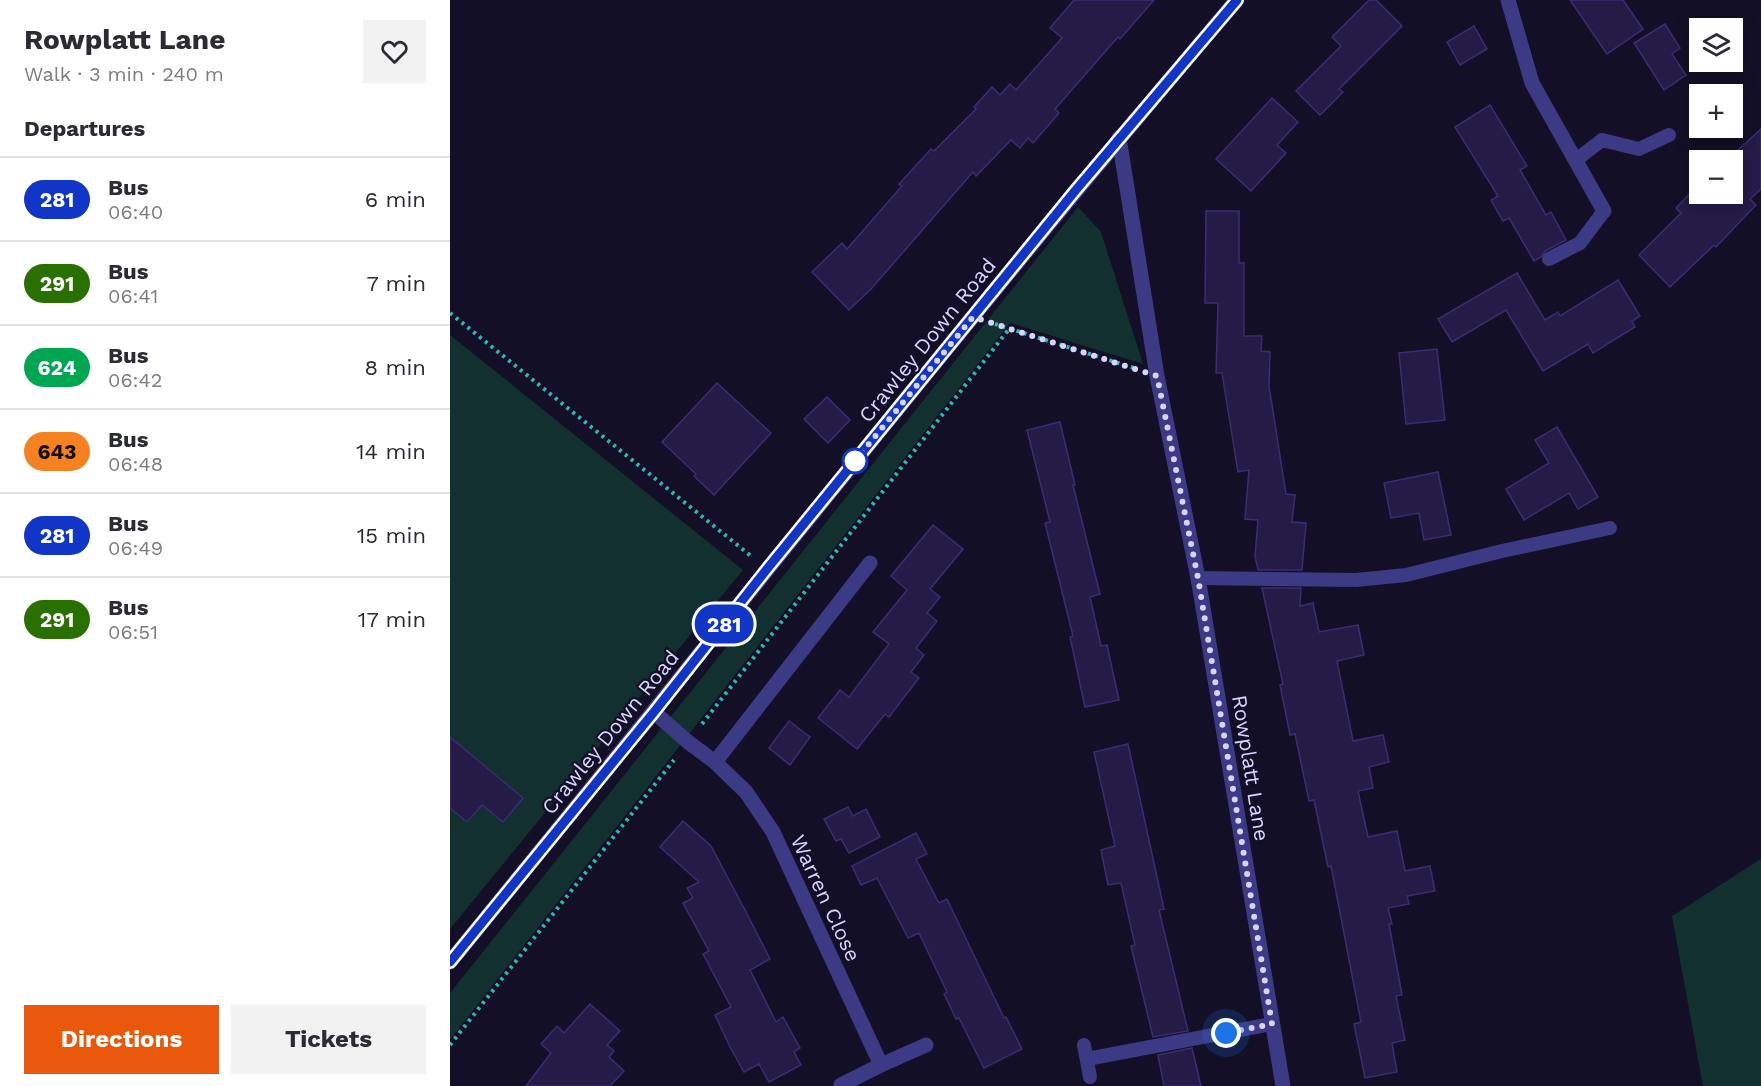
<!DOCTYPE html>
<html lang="en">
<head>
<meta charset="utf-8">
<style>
  body { margin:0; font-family:"Work Sans",sans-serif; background:#f2f2f3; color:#2b2b33; height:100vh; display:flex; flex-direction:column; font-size:22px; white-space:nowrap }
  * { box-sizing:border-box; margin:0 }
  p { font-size:20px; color:#7c7c81 }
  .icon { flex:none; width:33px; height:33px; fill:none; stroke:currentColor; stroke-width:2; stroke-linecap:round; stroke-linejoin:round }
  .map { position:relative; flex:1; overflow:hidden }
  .drawer { display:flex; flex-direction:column; background:#fff; width:450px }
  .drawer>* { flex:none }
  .badge { padding:0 12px; border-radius:20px; font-size:21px; line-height:39px }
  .buttons { position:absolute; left:1239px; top:18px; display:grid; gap:12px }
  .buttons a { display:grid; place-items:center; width:54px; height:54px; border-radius:0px; background:#fff; box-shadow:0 3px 15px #0003; font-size:30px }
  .you { position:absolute; width:30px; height:30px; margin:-15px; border:4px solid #fff; border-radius:50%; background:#1a73e8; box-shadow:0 0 0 9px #1a73e833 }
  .map>.badge { position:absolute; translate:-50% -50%; box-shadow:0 0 0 3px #fff }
  h2 { padding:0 24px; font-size:22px; line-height:54px }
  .round { display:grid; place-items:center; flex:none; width:63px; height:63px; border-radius:0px; background:#f2f2f3 }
  .overview { display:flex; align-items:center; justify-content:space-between; height:102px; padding:0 24px }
  h1 { font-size:28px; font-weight:700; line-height:45px }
  .button { display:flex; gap:12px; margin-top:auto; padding:12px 24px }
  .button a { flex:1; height:69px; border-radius:0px; background:#ea580c; color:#fff; font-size:24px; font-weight:700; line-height:69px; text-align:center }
  .button a+a { background:#f2f2f3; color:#2b2b33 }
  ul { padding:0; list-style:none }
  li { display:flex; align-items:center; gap:18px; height:84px; padding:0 24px; border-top:2px solid #e1e1e2 }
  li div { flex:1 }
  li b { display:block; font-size:22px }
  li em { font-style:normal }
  li .badge { min-width:66px; font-weight:700; text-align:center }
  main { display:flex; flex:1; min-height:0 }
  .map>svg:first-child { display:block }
  .green { fill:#12302f }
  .building { fill:#241b47; stroke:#3b2d73; stroke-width:1.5 }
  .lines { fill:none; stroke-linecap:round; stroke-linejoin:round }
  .path { stroke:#2fb8b0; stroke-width:4; stroke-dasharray:3 4.5; stroke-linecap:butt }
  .service { stroke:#3d3a85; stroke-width:14 }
  .minor { stroke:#3d3a85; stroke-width:15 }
  .tertiary { stroke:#3d3a85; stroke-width:15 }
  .line-casing { stroke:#fff; stroke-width:14 }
  .line { stroke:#1135c6; stroke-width:9 }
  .walk { stroke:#d9d4ff; stroke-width:6; stroke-dasharray:0 10.8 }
  .stop-dot { fill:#fff; stroke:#1135c6; stroke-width:3 }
  .labels { text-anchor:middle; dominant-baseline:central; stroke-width:4.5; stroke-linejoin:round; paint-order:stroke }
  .street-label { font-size:21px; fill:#d9d4ff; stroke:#130f26 }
</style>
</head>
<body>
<main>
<section class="drawer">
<div class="overview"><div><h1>Rowplatt Lane</h1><p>Walk · 3 min · 240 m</p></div><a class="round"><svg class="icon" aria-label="heart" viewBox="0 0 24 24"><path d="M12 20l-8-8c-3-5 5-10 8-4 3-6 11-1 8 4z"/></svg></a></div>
<h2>Departures</h2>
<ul>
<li><span class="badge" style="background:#1135c6;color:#fff">281</span><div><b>Bus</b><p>06:40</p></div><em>6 min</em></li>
<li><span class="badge" style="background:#297000;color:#fff">291</span><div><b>Bus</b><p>06:41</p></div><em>7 min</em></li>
<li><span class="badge" style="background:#00a651;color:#fff">624</span><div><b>Bus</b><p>06:42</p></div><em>8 min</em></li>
<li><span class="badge" style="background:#f58220;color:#111">643</span><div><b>Bus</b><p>06:48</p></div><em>14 min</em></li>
<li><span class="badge" style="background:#1135c6;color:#fff">281</span><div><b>Bus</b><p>06:49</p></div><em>15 min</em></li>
<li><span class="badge" style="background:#297000;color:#fff">291</span><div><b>Bus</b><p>06:51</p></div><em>17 min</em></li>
</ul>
<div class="button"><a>Directions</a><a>Tickets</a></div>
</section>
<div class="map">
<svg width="1311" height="1086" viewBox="0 0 1311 1086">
  <rect width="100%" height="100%" fill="#130f26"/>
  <g class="green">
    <path d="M628,207L651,232L693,364L560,323L0,1040V993Z"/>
    <path d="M0,335L293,570L0,929Z"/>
    <path d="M1311,859V1086H1253L1222,916Z"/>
  </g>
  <g class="building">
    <path d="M624,0H704L670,39L668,37L605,109L609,113L583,143L578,138L570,148L561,140L526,176L523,172L421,289L399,310L362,272L392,243L397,249L452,186L449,184L481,149L484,151L526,109L524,107L542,87L550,95L560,84L566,90L612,38L600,28Z"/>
    <path d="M919,0H926L952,26L889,89L893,92L870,115L846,91L891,46L882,37Z"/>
    <path d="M1120,0H1173L1193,29L1157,54Z"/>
    <path d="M1215,24L1230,48L1222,54L1236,75L1214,90L1184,43Z"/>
    <path d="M1024,26L1037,49L1010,65L997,42Z"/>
    <path d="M822,98L848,122L827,145L836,153L801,191L766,159Z"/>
    <path d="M1040,105L1077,166L1070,170L1096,215L1101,212L1116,240L1095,251L1091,257L1084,261L1059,218L1053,221L1041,200L1048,196L1005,127Z"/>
    <path d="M1311,129V189L1300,199L1306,205L1266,247L1264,245L1220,287L1189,255L1231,213L1226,208L1249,184L1250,194H1282V160H1277Z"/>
    <path d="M756,211H789V263H794V336H812L811,351L820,352L819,386L836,494L845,495L842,522L856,523L852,570H808L805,556L808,520L795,519L799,470L788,472L772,373H766L768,303H755Z"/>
    <path d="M1067,273L1095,320L1108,312L1110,316L1168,280L1190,316L1182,321L1185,327L1143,353L1138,344L1093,371L1056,310L1002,342L988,319Z"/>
    <path d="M987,349L995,420L956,424L949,353Z"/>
    <path d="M267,383L321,433L264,495L244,476L246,474L212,442Z"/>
    <path d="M377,397L400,420L378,443L354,419Z"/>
    <path d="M610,422L625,485H623L650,594L640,597L651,646L657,645L669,700L635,707L620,637L623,636L595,523L600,522L577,430Z"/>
    <path d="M1107,427L1148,497L1128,509L1119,493L1074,520L1056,489L1099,463L1085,440Z"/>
    <path d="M988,472L1001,535L974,540L969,513L941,518L934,483Z"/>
    <path d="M483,525L513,549L480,589L490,597L477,613L487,621L466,648L474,655L461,672L469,678L439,717L435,714L407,749L368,718L390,690L399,697L439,644L423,632L457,590L441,576Z"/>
    <path d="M812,588H851L850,606L863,603L869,632L908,625L914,655L887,661L903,741L933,735L939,762L919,767L923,788L908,791L918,837L947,831L955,871L980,866L985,891L957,896L959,904L938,908L942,924H939L952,995L946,996L955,1040L942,1043L947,1072L915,1078L904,1024L911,1022L881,866L878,867L864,800L859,801L845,734L840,735L830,685L833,684Z"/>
    <path d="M339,721L360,737L340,765L319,748Z"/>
    <path d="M0,737L73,798L53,822L32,805L17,822L0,808Z"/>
    <path d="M678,744L714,909L709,910L738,1031L703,1037L681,946L685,945L671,883L658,885L651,850L665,846L644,752Z"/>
    <path d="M398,807L403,816L416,809L430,837L399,853L391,839L386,841L374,819Z"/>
    <path d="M233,821L261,846L295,910L320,959L300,970L326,1022L333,1017L350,1048L344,1052L351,1065L319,1082L309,1064L294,1072L280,1047L265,1015L281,1007L253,954L259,951L233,903L243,898L237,888L249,882L210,847Z"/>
    <path d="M466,833L477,854L466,859L489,903L497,899L554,1018L556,1017L572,1049L534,1068L509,1018L506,1019L494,994L497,992L469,933L458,938L427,878L411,885L402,866Z"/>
    <path d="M140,1004L170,1031L157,1045L164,1051L159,1057L174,1071L160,1086H76L101,1053L91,1044L107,1026L114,1033Z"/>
    <path d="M742,1048L751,1086H714L708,1055Z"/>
  </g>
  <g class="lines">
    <g class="path">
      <path d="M0,313L301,556"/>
      <path d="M545,324L684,368"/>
      <path d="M252,724L559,329"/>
      <path d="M0,1045L224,760"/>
    </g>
    <g class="service">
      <path d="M1126,160L1152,140L1189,149L1219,135"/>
      <path d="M1099,259L1130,243L1154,211"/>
      <path d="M748,578L906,580L956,575L1052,551L1160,528"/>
      <path d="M634,1045L640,1077"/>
      <path d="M637,1059L822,1024"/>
    </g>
    <g class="minor">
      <path d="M1058,0L1082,83L1154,211"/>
      <path d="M669,138L707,376L748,578L833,1086"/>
      <path d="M204,712L238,742L265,762L296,792L323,832L431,1065"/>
      <path d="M265,762L420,563"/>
      <path d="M391,1085L431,1065L476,1045"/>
    </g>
    <path class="tertiary" d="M0,962C262,641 518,315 787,0"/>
  </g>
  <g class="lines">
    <defs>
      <path id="line" d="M0,962L204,712L317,569L625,191L787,0"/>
    </defs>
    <use href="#line" class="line-casing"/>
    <use href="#line" class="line"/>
    <path class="walk" d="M405,461L523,317L707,376L748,578L822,1024L776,1033"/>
  </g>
  <circle class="stop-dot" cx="405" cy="461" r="12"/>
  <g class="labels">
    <g class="street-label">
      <text transform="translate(477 340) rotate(-51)">Crawley Down Road</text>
      <text transform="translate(160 732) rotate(-51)">Crawley Down Road</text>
      <text transform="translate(801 768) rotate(81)">Rowplatt Lane</text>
      <text transform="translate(376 898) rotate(65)">Warren Close</text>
    </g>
  </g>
</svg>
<div class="buttons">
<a><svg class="icon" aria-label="layers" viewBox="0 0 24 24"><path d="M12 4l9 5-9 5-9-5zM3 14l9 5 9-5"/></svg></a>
<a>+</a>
<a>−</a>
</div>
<div class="you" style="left:776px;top:1033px"></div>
<b class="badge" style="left:274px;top:624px;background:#1135c6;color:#fff">281</b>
</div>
</main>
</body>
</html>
